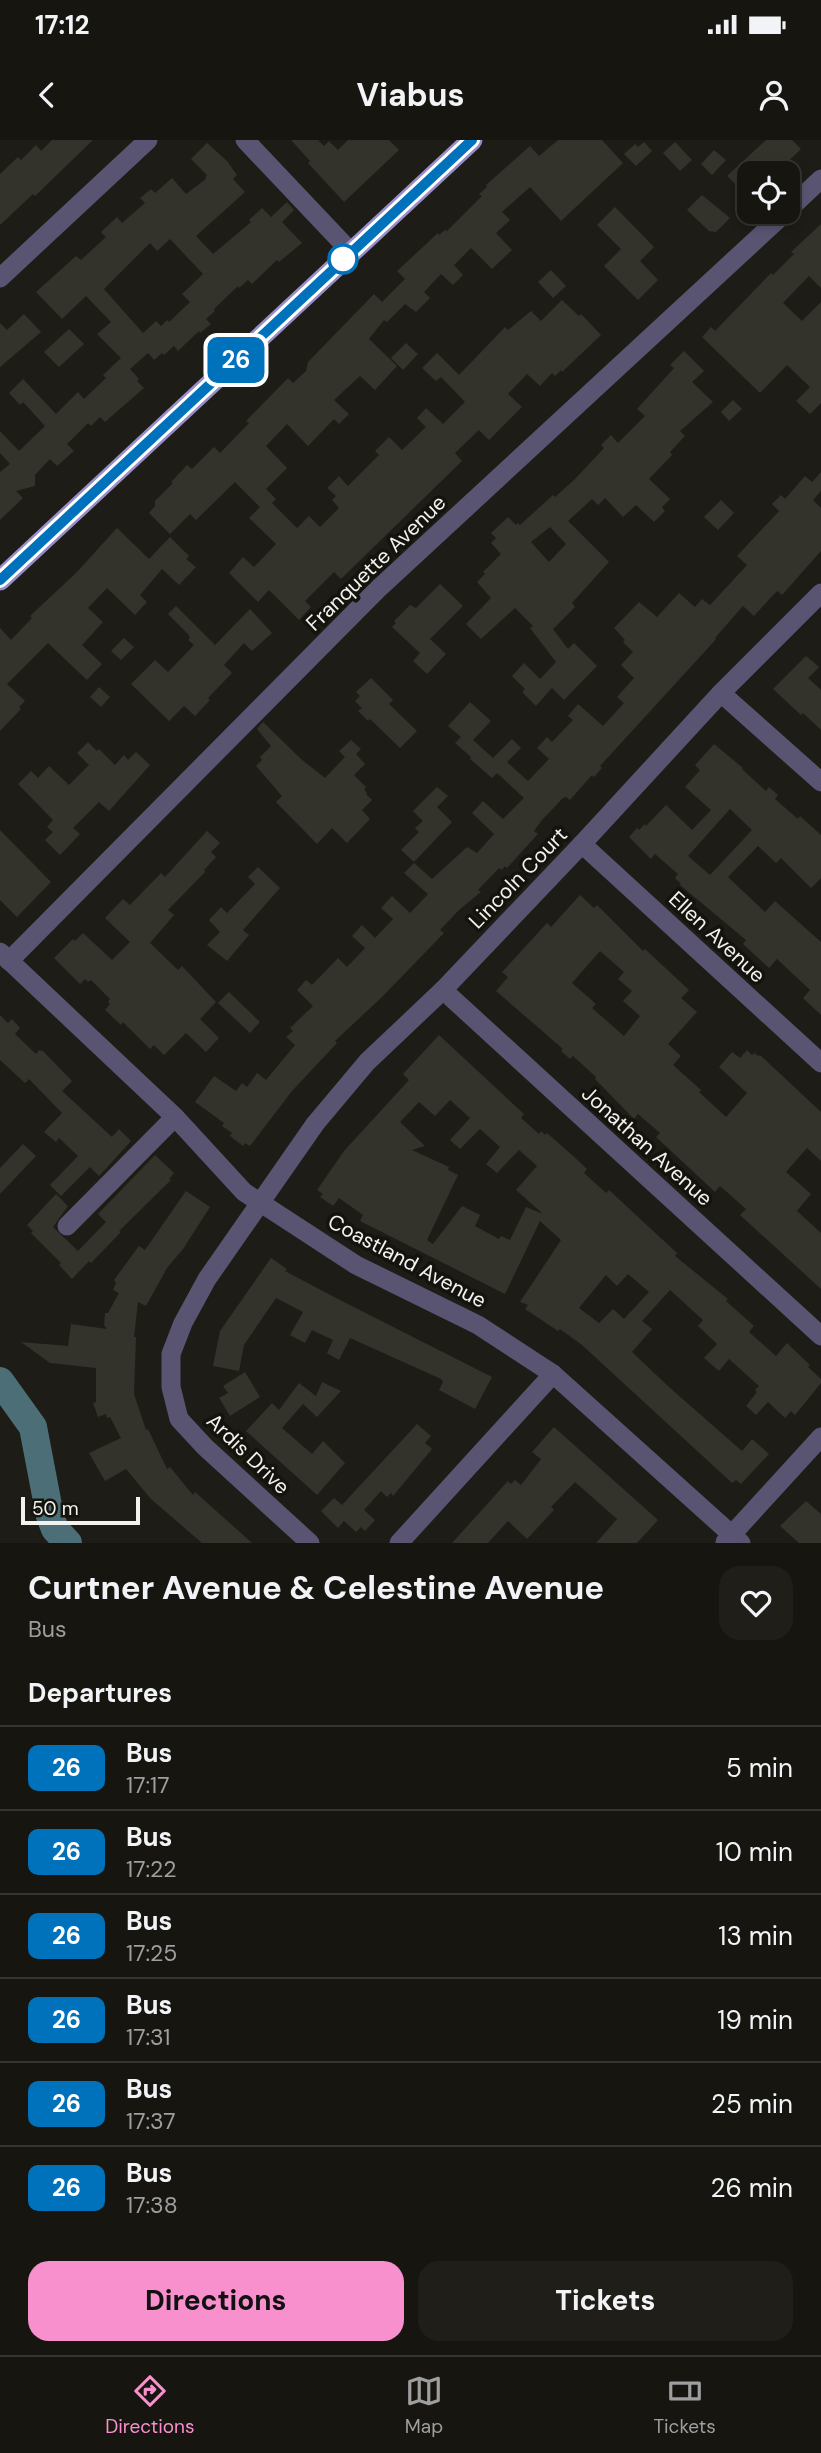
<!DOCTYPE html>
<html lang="en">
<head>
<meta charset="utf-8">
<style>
  body { margin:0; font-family:"DM Sans",sans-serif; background:#1f1e19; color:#f1f3f6; height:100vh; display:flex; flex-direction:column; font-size:26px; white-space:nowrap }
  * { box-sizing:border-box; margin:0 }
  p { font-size:23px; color:#9e9f9f }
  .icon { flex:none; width:38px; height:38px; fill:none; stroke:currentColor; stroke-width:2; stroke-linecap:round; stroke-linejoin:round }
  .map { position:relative; height:1403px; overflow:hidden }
  .drawer { display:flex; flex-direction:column; background:#161510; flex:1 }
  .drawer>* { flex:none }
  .badge { padding:0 14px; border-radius:10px; font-size:24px; line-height:46px }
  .controls { position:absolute; left:737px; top:21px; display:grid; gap:14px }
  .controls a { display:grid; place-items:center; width:63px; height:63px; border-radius:14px; background:#161510; box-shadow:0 4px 10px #0003,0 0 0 2px #353430; font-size:35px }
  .scale { position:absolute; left:21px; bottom:18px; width:119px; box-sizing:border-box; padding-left:7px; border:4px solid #f3f2ee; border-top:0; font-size:19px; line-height:24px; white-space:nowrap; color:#f3f2ee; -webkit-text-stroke:5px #14130d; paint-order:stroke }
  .map>.badge { position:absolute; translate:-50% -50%; box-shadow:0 0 0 4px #fff }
  h2 { padding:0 28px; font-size:26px; line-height:63px }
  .round { display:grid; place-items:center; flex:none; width:74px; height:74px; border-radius:21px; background:#1f1e19 }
  .summary { display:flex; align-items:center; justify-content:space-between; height:119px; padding:0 28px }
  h1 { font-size:33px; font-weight:700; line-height:52px }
  .cta { display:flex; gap:14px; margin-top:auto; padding:14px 28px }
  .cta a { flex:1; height:80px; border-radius:21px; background:#f790cd; color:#111; font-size:28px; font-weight:700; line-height:80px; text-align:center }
  .cta a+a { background:#1f1e19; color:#f1f3f6 }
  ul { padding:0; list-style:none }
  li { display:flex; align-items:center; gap:21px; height:84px; padding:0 28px; border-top:2px solid #353430 }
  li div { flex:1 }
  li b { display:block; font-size:26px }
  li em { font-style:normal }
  li .badge { min-width:77px; font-weight:700; text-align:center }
  .status { display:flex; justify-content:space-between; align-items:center; height:49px; padding:0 35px; background:#161510; direction:ltr }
  .status svg { height:19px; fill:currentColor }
  header { display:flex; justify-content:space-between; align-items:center; height:91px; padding:0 28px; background:#161510; font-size:32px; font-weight:700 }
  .tab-bar { display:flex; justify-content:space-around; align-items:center; height:98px; border-top:2px solid #353430; background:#161510; font-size:19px; color:#9e9f9f }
  .tab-bar a { display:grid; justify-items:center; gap:4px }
  .tab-bar .on { color:#f790cd }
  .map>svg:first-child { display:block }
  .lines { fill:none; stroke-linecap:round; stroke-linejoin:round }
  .river { stroke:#4c6f77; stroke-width:28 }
  .building { fill:#33322b; fill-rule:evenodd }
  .minor { stroke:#595471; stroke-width:19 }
  .major { stroke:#968cc7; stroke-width:21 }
  .line-casing { stroke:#fff; stroke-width:16 }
  .line { stroke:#0072bc; stroke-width:10 }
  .stop-dot { fill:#fff; stroke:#0072bc; stroke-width:3.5 }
  .labels { text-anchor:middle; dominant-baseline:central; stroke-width:7; stroke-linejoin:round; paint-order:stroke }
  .street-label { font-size:21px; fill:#f3f2ee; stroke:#14130d }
</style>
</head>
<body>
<div class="status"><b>17:12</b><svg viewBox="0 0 49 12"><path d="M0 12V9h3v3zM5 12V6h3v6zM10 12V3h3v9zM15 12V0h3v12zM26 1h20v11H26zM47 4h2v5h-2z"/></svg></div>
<header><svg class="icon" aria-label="back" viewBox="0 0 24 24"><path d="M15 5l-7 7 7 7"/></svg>Viabus<svg class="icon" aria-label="person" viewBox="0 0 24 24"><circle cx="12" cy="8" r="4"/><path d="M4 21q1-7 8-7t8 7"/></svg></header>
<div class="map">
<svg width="821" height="1403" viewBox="0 0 821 1403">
  <rect width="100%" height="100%" fill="#1e1c16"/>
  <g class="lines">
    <path class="river" d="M0,1241L33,1287L50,1376L55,1389L68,1403"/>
  </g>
  <g class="building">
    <path d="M52,0H93L35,56L33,54L0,85V34L18,17L21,20L36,5L41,11Z"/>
    <path d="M291,0H318L324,6L329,1L338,10L348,0H389L399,10L344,62L308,23L310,21Z"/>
    <path d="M558,0H602L623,23L561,81L530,47L502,72L510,80L496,93L512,110L492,129L471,108L454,125L463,135L453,145L441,134L424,152L430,158L416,172L405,164L387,182L384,180L369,199L397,226L375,250L360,236L334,260L349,274L339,284L334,279L308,306L287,284L266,306L287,328L266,349L276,359L272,363L297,388L309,376L320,387L339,368L332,360L336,356L327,348L339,336L348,346L379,315L375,311L389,297L402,310L426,287L417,278L426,268L443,284L465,262L441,237L436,241L422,228L437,213L459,235L505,187L508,190L531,171L541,181L562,160L579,176L581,174L601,195L562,232L561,230L555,236L552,233L540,246L527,234L508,254L522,267L489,300L479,290L455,313L462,321L341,439L334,432L305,461L311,467L299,480L269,450L258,462L229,433L243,417L254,427L276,404L249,378L260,367L235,342L196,380L190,374L170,394L149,373L155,366V361L173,343L171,342L187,325L192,329L214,307L220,313L249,283L246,281L288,238L293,243L306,231L308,222L374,154L382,162L405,139L397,131L438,93L439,95L445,90L447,91L482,56L479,54L487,47L486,45L530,6L539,16Z"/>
    <path d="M766,0H792L801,9L776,33H749V57L727,36Z"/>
    <path d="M644,2L652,11L636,26L624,14L635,4L638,7Z"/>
    <path d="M675,2L692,20L680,31L663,13Z"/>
    <path d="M207,3L227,21L237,35L233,39L245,52L196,96L213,114L251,82L249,80L262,68L271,77L287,62L294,70L282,82L302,103L279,122L277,120L252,144L248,140L239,148L238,146L214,169L215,171L206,179L211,184L200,193L199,191L178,211L174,206L164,215L162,213L154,220L148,213L130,229L139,239L137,241L144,248L105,282L100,277L91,286L88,283L67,304L74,311L57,326L50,319L35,335V346L16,351L23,358L0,380V332L10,324L0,313V291L19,311L45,286L23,262L20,265L9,253L23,239L56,274L78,252L84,259L106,238L103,235L121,218L97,194L111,182L86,156L62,179L36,152L76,116L81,120L106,97L101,92L117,77L122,83L145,63L140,58L151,49L155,53L172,38L186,54L206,39L205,38L207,35L191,19ZM170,99L203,134L182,154L190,162L169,182L167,180L161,186L156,181L143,193L104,149L150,103L157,111Z"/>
    <path d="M714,10L726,20L712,35L701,24Z"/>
    <path d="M702,55L730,78L716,92L709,91L687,70Z"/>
    <path d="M615,67L654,107L640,121L658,140L638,160L604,126L621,109L597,85Z"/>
    <path d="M821,84V148L809,136L783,163L802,181L821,162V263L810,274L796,261L810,247L787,225L760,253L702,197L711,187L715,191L771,133L773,135L794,114L791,112Z"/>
    <path d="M551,130L566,146L553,158L538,142Z"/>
    <path d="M24,174L41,192L0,227V183L7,190Z"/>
    <path d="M69,189L84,204L59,227L44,212Z"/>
    <path d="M406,203L418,214L403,230L391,218Z"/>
    <path d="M684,211L704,231L692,242L713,262L680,291L685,296L670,312L672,315L649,339L670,359L662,367L665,371L654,382L636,365L623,377L605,358L598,365L592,359L568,381L609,422L572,463L575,467L553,489L568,509L574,503L597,526L564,560L552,548L536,566L522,552L525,549L512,536L524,523L540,539L556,522L530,488L533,486L515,468L481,499L466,484L491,458L477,442L485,434L483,432L501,414L491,403L496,398L491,393L508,377L516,385L518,383L520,385L553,355L555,357L574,340L604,308L601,305L611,295L618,303L645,276L637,269L674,228L670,225ZM550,387L566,404L549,422L531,402Z"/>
    <path d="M733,260L742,269L729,281L721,272Z"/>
    <path d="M821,332V351L813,360L821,368V411L790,446L782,455L778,451L774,454L754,476L743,466L715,498L716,499L709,507L600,626L602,628L594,637L592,635L570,660L566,657L563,658L542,680L534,691L538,694L516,718L507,728L505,726L502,730L499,728L478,750L481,752L459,770L440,790L444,793L382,857L335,901L337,903L292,951L250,1006L245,1003L243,1006L230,996L232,993L222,986L224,983L195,962L214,936L236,951L242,943L247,947L257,933L266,940L295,905L286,897L293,891L290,888L313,866L297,850L306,840L312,845L338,818L347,827L365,808L352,796L362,785L375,798L393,779L381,768L392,756L410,773L428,754L404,733L414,723L432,739L467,707L477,713L494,694L472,673L483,661L503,679L524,658L497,633L492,638L470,619L471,617L455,603L461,597L448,586L470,562L491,581L473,600L493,618L512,599L521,608L507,622L528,641L549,619L537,608L547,597L552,602L573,580L568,576L578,564L603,586L624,563L617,557L634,538L621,525L633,512L623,502L625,500L614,488L639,462L657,477L679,453L695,467L702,459L710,465L747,425L737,416L779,371L772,364L781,355L785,359L805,336L812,342Z"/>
    <path d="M721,360L734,373L718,390L704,377Z"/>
    <path d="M117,388L149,419L170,397L189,416L186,419L196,427L179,445L162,429L140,455L147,462L135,475L107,448L88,468L103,482L82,505L102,524L87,540L48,503L7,544L25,561L19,567L21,569L0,591V488L11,500L32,478L30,476L77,432Z"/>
    <path d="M440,444L463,466L430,499L446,514L427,534L413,521L420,513L392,487L396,483L394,481L410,465L416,468Z"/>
    <path d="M176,466L215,505L250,469L272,493L252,511L244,503L224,525L232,533L208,558L210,560L195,576L184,566L169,581L131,544L155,520L168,532L194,505L188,500L190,498L188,494L168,474Z"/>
    <path d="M124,498L134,507L121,520L111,511Z"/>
    <path d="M806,516L819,527L808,538L821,550V590L803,573L801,575L773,549Z"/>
    <path d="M371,538L393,560L389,564L417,591L400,608L370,579L368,581L358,571L362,568L355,561L360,556L356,552Z"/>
    <path d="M99,547L110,557L101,567L90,557Z"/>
    <path d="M263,582L301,619L325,638L345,617L339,611L351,600L361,609L356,614L365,624L354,635L366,647L364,649L367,653L366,654L372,660L362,670L370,679L347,703L332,688L317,704L276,662L282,656L256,626L262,620L260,617L271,606L257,589Z"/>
    <path d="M88,602L97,611L99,609L115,625L124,615L128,620L136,612L150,625L109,671L99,662L73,688L80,694L60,715L45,700L53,692L47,687L53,680L18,644L31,631L38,638L49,626L69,645L89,625L77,613Z"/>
    <path d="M714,604L743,628L742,629L766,651L769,647L778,655L775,659L798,679L800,676L821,695V738L811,748L781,718L776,723L758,706L728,737L765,772L775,761L821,802V875L803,858L810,850L777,819L769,828L743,804L746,800L680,745L681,744L675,738L678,734L655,714L651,719L629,697L637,688L639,690L645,684L646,686L666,665L692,690L711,670L685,647L700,630L695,625ZM730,669L752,690L710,735L688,716Z"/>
    <path d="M437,647L448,656L437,667L452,682L414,722L401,710L419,692L415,688L423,681L413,671Z"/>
    <path d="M0,690L51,742L17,777L0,760Z"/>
    <path d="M207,691L220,703L211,712L216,717L204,730L205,732L168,770L174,775L150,803L178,830L182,826L216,862L200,879L219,898L206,912L186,893L164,915L154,905L150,909L123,882L121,885L105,870L110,864L108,862L110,859L91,840L88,842L85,839L80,844L54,818L73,799L75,801L83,793L112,820L130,802L105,778L123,759L130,765L161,733L165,737Z"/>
    <path d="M258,727L280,748L243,790L249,795L227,821L207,805L220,792L209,780L221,767L227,773L255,744L248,737Z"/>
    <path d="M580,755L594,768L597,765L643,811L645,809L689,850L681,858L697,872L668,904L681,916L673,925L701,950L699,952L726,977L747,953L719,927L732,912L740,918L747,910L752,915L755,913L758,916L760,915L821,972V1021L807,1008L786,1032L811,1054L797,1071L821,1093V1149L740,1075L746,1069L720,1046L715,1052L656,997L660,993L638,974L634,979L595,939L596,937L573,916L570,919L561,911L563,909L496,851L508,837L502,832L547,783L551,787ZM600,811L624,832L618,839L632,851L623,861L640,876L624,896L592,868L596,864L572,843Z"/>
    <path d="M229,852L260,882L250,893L218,863Z"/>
    <path d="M0,875L8,883L12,879L20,888L15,894L36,914L39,910L43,911L72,941L62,951L112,997L119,989L131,1001L101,1034L99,1036L90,1027L61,1056L50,1045L78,1016L59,998L56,1002L44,992L62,973L29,939L25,943L0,920Z"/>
    <path d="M439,895L524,974L521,978L539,994L541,991L545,995L547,993L571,1014L587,1029L584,1033L606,1053L609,1050L677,1113L675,1116L728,1159L726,1161L754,1186L749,1192L776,1216L787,1203L810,1225L808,1227L821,1239V1243L795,1275L791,1271L785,1278L768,1262L756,1275L746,1266L757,1252L755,1250L759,1246L729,1219L719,1231L704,1218L717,1204L698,1186L703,1180L670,1150L642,1181L652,1189L632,1212L669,1247L742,1311L752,1299L769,1314L741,1344L736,1340L732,1343L582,1205L560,1189L558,1191L525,1169L528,1165L520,1162L561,1100L540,1081L505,1154L360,1081L363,1075L339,1058L333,1066L320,1057L323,1054L317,1050L344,1011L409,940L403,934ZM450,960L470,978L450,1000L460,1009L480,989L500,1007L486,1024L497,1033L519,1010L537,1026L516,1050L543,1074L526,1067L510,1100L501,1096L499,1099L475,1086L480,1075L462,1066L433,1104L427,1100L458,1035L448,1030L449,1027L412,1010L425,1006L400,982L419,962L435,976ZM628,1134L649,1152L624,1179L613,1169L599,1183L579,1168L606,1135L617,1146Z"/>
    <path d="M23,1004L36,1016L0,1054V1028Z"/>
    <path d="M155,1015L174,1033L169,1039L171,1040L119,1091L121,1092L91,1123L89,1121L72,1139L59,1125L61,1123L31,1093L33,1091L27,1085L56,1054L68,1066L53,1087L78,1111L106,1082L98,1074Z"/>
    <path d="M186,1051L210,1067L183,1109L167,1128L146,1166L138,1162L134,1197H136L134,1254L146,1290L148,1289L167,1329L170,1327L193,1355L195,1352L252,1403H202L151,1359L126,1329L105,1341L89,1313L121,1298L110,1277L107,1278L106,1274L98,1277L93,1263L96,1262V1228L50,1223L21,1202L68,1206L71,1184L107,1189L104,1185L105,1173H108L119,1153L113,1150L116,1143L114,1140L139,1106L145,1110Z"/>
    <path d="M271,1118L287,1129L285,1131L336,1158L492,1237L475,1269L439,1250L443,1242L441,1239L350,1198L339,1220L327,1213L333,1200L312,1190L305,1203L290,1195L303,1172L276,1158L244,1205L239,1231L213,1226L220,1191Z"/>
    <path d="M245,1232L260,1257L230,1276L219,1258L228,1253L223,1246Z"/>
    <path d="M322,1242L341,1251L317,1277L303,1264L282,1288L312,1314L323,1301L345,1323L317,1355L246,1291L272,1263L279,1270L299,1243L316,1256Z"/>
    <path d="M417,1284L431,1296L425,1303L432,1309L393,1356L391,1353L387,1357L381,1351L364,1370L375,1380L365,1391L361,1387L356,1392L344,1381L338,1388L321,1371L334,1358L342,1365Z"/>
    <path d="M554,1287L658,1380L637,1403H596L617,1379L575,1342L551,1367L554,1370L527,1399L508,1381L488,1403H452L508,1341L511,1344L515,1340L521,1345L541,1319L532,1312Z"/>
    <path d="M806,1361L821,1374V1403H799L780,1386Z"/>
  </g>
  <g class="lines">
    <g class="minor">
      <path d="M245,0L351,112"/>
      <path d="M788,70L821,39"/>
      <path d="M0,138L148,0"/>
      <path d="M721,553L821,642"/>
      <path d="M582,704L821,923"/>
      <path d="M0,812L175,977L244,1052L356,1125L478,1185L553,1234L741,1403"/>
      <path d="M9,821L377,450L786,72"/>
      <path d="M443,850L821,1196"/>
      <path d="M67,1086L175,977"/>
      <path d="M725,1402L821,1297"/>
      <path d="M310,1403L205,1307L179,1279L171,1247V1214L183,1183L207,1139L315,984L367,922L443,850L582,704L721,553L821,453"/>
      <path d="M399,1403L553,1234"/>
    </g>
    <path class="major" d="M0,440L472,0"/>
  </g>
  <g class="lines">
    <defs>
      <path id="line" d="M0,440L472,0"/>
    </defs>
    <use href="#line" class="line-casing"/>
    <use href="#line" class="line"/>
  </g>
  <circle class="stop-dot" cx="343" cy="119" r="14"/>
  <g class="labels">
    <g class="street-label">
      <text transform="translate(376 423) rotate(-44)">Franquette Avenue</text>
      <text transform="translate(518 738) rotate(-46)">Lincoln Court</text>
      <text transform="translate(717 797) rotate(43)">Ellen Avenue</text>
      <text transform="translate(647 1006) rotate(42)">Jonathan Avenue</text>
      <text transform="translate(407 1121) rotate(28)">Coastland Avenue</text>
      <text transform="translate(248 1314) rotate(44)">Ardis Drive</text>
    </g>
  </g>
</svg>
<div class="controls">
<a><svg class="icon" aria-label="locate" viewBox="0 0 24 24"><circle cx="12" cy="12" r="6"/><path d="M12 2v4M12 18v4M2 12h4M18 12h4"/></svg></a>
</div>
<div class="scale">50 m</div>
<b class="badge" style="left:236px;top:220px;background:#0072bc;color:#fff">26</b>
</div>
<section class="drawer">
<div class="summary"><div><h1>Curtner Avenue &amp; Celestine Avenue</h1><p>Bus</p></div><a class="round"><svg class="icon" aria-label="heart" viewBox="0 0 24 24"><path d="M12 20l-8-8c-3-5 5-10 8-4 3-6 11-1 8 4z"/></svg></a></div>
<h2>Departures</h2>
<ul>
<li><span class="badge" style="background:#0072bc;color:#fff">26</span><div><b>Bus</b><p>17:17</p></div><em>5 min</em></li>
<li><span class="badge" style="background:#0072bc;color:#fff">26</span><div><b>Bus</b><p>17:22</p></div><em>10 min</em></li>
<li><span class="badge" style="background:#0072bc;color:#fff">26</span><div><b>Bus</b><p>17:25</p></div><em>13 min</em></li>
<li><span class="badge" style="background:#0072bc;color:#fff">26</span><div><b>Bus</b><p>17:31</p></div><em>19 min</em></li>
<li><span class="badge" style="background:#0072bc;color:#fff">26</span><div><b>Bus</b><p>17:37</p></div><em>25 min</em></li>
<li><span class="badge" style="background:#0072bc;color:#fff">26</span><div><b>Bus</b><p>17:38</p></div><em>26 min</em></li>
</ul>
<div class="cta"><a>Directions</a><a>Tickets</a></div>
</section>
<nav class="tab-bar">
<a class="on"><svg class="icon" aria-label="directions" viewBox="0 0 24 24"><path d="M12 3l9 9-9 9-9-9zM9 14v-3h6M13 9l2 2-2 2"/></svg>Directions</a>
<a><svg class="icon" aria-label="map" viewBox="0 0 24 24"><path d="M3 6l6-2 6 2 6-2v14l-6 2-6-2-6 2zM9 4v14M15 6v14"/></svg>Map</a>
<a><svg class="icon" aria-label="tickets" viewBox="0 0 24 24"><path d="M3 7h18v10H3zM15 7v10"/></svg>Tickets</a>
</nav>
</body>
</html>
